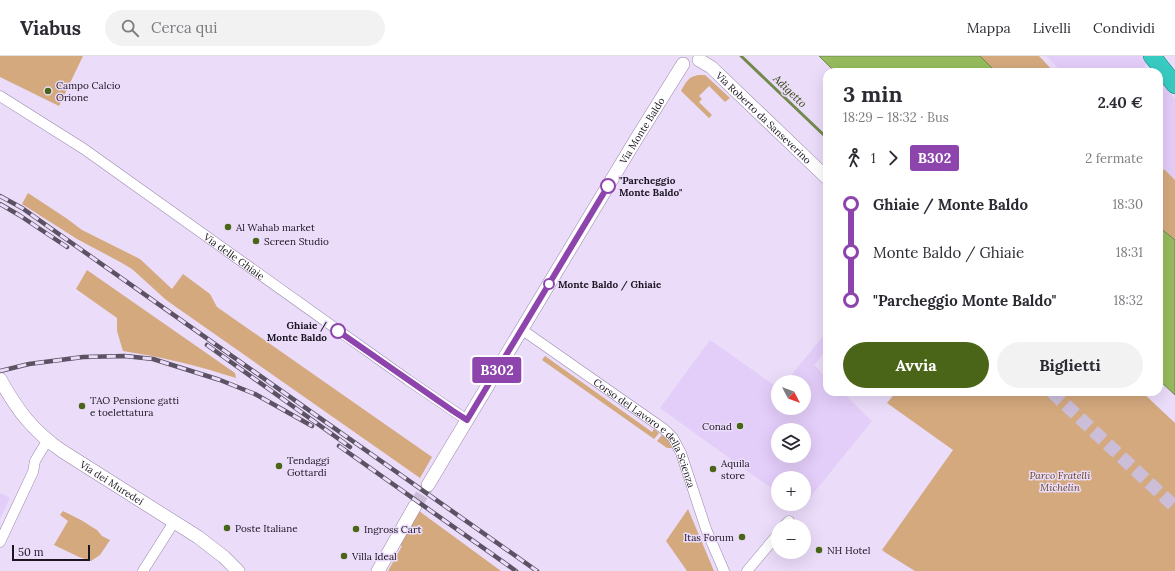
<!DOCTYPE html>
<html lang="it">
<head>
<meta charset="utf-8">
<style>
  body { margin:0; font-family:Lora,serif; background:#f2f2f3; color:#2b2b33; height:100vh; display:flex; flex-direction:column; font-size:15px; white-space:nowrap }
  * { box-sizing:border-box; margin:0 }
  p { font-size:13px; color:#7c7c81 }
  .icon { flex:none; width:22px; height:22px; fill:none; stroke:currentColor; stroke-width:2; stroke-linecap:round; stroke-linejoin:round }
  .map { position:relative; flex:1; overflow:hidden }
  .details { position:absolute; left:823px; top:12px; width:340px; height:328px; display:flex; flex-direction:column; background:#fff; border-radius:12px; box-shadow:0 4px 16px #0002 }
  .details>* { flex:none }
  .badge { padding:0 8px; border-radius:3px; font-size:14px; line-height:26px }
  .needle { width:26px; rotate:131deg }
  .fabs { position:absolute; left:771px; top:319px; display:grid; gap:8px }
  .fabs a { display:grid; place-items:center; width:40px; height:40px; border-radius:50%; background:#fff; box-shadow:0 4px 16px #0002; font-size:20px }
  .scale { position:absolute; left:12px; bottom:10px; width:78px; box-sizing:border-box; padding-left:4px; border:2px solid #1b1421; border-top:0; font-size:11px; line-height:14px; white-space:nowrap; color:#1b1421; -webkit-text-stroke:3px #ebdcfa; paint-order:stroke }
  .map>.badge { position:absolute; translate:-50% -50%; box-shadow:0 0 0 2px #fff }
  .legs { display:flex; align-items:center; gap:6px; height:44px; padding:0 20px; font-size:13px }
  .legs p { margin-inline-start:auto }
  .head { display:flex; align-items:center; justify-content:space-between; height:68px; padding:0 20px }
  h1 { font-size:22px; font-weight:800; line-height:30px }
  .cta { display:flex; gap:8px; margin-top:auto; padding:8px 20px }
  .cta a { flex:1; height:46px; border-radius:24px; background:#4a6517; color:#fff; font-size:16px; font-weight:800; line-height:46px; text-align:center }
  .cta a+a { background:#f2f2f3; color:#2b2b33 }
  ul { padding:0 20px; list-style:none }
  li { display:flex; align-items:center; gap:14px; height:48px; font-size:15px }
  li i { display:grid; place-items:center; width:6px; height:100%; margin:0 5px; background:currentColor }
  li i::after { content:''; width:10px; height:10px; margin:-5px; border:3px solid; border-radius:50%; background:#fff }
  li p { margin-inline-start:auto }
  li:first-child i { background:linear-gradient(#0000 50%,currentColor 0) }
  li:last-child i { background:linear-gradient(currentColor 50%,#0000 0) }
  header { display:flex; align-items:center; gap:24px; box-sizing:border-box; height:56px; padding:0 20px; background:#fff; border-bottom:1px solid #e1e1e2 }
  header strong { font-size:19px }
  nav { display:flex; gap:22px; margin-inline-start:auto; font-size:14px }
  .search { width:280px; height:36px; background:#f2f2f3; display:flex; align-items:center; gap:10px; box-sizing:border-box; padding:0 14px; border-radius:22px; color:#7c7c81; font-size:15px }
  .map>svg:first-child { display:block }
  .built { fill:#e3cdf9; fill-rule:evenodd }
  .green { fill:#d4a97e }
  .water { fill:#96bb5e; stroke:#71894c }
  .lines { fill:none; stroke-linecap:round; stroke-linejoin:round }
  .stream { stroke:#71894c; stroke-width:3 }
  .tertiary-tunnel { stroke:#ccbed9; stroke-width:13; stroke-dasharray:13 6; stroke-linecap:butt }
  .minor-casing { stroke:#9786a9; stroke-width:11 }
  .tertiary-casing { stroke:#9786a9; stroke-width:14 }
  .trunk-casing { stroke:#0e8280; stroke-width:18 }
  .minor { stroke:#fff; stroke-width:10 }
  .tertiary { stroke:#fff; stroke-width:13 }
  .trunk { stroke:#38cbc2; stroke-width:17 }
  .rail-casing { stroke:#5b5264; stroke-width:4.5 }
  .rail { stroke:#ebdcfa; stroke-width:3; stroke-dasharray:9; stroke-linecap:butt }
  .line-1-casing { stroke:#fff; stroke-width:9 }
  .line-1 { stroke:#8e44ad; stroke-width:6 }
  .poi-dot { fill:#4a6517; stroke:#ebdcfa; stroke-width:1.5 }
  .stop-1-dot { fill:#fff; stroke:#8e44ad; stroke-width:2 }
  .labels { text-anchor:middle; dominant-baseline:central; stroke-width:3; stroke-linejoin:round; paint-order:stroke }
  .poi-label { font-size:10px; fill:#1b1421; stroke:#ebdcfa; text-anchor:start }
  .street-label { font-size:10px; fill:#1b1421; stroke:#ebdcfa }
  .stop-label { font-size:10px; font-weight:bold; fill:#1b1421; stroke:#ebdcfa; text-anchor:start }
  .park-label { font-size:10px; font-style:italic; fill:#644624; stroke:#ebdcfa }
  .water-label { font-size:11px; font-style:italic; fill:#2e4400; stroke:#ebdcfa }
</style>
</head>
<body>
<header>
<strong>Viabus</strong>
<div class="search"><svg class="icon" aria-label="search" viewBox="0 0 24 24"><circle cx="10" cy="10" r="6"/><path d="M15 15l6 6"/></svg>Cerca qui</div>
<nav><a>Mappa</a><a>Livelli</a><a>Condividi</a></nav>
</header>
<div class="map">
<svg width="1175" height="515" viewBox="0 0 1175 515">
  <rect width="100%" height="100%" fill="#ebdcfa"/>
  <g class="built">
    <path d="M1046,0H1144L1149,6L1144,10L1148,16H1062Z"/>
    <path d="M1159,23L1175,43V124L1159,108Z"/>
    <path d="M827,275V293L814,309L827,322V336H842L872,365L807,445L800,453L794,448H804V422H778V437L660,352L710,284L778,332V352H804V326H786ZM778,374H804V400H778Z"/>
    <path d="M0,437L10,442L0,463Z"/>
  </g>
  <g class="green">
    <path d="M0,0H83L59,50L0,21Z"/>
    <path d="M980,0H1039L1054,16H996Z"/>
    <path d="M698,19H705L730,42L725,46L709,30L699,40L702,43L699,46L712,59L709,62L681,35C686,26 688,21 698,19Z"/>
    <path d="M1164,113L1175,124V184L1159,171V118Z"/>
    <path d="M28,137L66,162L82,174L140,203L172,233L183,218L210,238L217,251L432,401L420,422L176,251L165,243L132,213L122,207L77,183L22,148Z"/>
    <path d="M87,214L235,317L236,322C199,310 162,301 123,295L117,275V262L76,233Z"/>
    <path d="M545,300L652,376L654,373L659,377L654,383L542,304Z"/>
    <path d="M896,336H1142L1175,367V515H915L886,497L882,494L953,394L887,347Z"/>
    <path d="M662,379L668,384L672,392H667L657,385Z"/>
    <path d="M688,453L714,515H687L666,485Z"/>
    <path d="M63,455L81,464L97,474L102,480L110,484L100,499L91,505L79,501L54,489L68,465L60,459Z"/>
    <path d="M419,455L501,515H388L402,490L400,489Z"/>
  </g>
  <g class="water">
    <path d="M819,0H980L996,16H835Z"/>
    <path d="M1159,171L1175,184V339L1159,324Z"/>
  </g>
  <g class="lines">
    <path class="stream" d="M741,0L827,82"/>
    <g class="tertiary-tunnel">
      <path d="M1052,336L1175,451"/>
      <path d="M415,450L428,429"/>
    </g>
    <defs>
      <g id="minor">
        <path id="s1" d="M0,40L84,93L408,324L467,364"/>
        <path id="s2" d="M521,273L664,373L673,382L681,397L706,473L724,515"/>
        <path d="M784,470L789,465"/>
        <path d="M0,486L33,416L35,405L47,385"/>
        <path d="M143,515L174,466"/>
        <path d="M747,515L778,478"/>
      </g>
      <g id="tertiary">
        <path id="s3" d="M699,4L711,11L827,122"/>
        <path id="s4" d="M0,323C17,354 33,375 62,395L198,481L224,501L238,515"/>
        <path id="s5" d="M428,429L635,85L683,8"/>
        <path d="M378,515L415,450"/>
      </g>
      <path id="trunk" d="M1152,0L1175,29"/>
    </defs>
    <use href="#minor" class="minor-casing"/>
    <use href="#tertiary" class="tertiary-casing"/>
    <use href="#trunk" class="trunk-casing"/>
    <use href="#minor" class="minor"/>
    <use href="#tertiary" class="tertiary"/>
    <use href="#trunk" class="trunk"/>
    <defs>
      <g id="rail">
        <path d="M0,140L22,152L537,515"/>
        <path d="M0,148L19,159L67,191"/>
        <path d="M207,289L350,391"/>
        <path d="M0,315L29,308L83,301L125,300L153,303L220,324L255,338L312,370"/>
        <path d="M339,390L516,515"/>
      </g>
    </defs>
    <use href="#rail" class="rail-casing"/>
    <use href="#rail" class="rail"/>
  </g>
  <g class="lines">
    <defs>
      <path id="line-1" d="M338,275L453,355L467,364L608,130"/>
    </defs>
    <use href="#line-1" class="line-1-casing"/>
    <use href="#line-1" class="line-1"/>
  </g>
  <g class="poi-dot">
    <circle cx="48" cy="35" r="4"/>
    <circle cx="228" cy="171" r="4"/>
    <circle cx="256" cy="185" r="4"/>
    <circle cx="82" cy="350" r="4"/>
    <circle cx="740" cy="370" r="4"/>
    <circle cx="279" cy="410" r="4"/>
    <circle cx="713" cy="413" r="4"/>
    <circle cx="227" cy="472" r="4"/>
    <circle cx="356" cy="473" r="4"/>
    <circle cx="742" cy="481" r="4"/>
    <circle cx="819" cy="494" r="4"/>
    <circle cx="344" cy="500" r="4"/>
  </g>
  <g class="stop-1-dot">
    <circle cx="608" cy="130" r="7"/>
    <circle cx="549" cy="228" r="5"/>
    <circle cx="338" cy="275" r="7"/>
  </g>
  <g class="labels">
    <g class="poi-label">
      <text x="56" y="29">Campo Calcio<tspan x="56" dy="12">Orione</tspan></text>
      <text x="236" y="171">Al Wahab market</text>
      <text x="264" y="185">Screen Studio</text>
      <text x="90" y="344">TAO Pensione gatti<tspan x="90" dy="12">e toelettatura</tspan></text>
      <text x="732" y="370" text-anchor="end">Conad</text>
      <text x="287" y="404">Tendaggi<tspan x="287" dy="12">Gottardi</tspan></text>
      <text x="721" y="407">Aquila<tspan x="721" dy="12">store</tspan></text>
      <text x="235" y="472">Poste Italiane</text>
      <text x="364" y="473">Ingross Cart</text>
      <text x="734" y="481" text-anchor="end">Itas Forum</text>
      <text x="827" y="494">NH Hotel</text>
      <text x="352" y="500">Villa Ideal</text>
    </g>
    <g class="street-label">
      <text stroke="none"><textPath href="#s3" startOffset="87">Via Roberto da Sanseverino</textPath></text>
      <text stroke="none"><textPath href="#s5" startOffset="414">Via Monte Baldo</textPath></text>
      <text stroke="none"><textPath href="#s1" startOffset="284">Via delle Ghiaie</textPath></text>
      <text stroke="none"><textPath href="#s2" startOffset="165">Corso del Lavoro e della Scienza</textPath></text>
      <text stroke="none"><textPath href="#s4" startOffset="155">Via dei Muredei</textPath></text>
    </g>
    <g class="stop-label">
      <text x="619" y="124">"Parcheggio<tspan x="619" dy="12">Monte Baldo"</tspan></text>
      <text x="558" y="228">Monte Baldo / Ghiaie</text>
      <text x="327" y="269" text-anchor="end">Ghiaie /<tspan x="327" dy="12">Monte Baldo</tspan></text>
    </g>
    <g class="park-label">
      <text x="1060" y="419">Parco Fratelli<tspan x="1060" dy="12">Michelin</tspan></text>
    </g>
    <g class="water-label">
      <text transform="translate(790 35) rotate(44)">Adigetto</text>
    </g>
  </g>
</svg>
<div class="fabs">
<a><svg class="needle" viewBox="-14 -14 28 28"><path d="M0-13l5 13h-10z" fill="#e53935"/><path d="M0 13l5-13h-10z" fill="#7c7c81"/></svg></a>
<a><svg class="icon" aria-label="layers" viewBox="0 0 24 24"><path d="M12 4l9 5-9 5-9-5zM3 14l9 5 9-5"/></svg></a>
<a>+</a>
<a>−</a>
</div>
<div class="scale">50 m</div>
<b class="badge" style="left:497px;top:314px;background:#8e44ad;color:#fff">B302</b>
<section class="details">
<div class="head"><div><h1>3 min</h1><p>18:29 – 18:32 · Bus</p></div><b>2.40 €</b></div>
<div class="legs"><svg class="icon" aria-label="walk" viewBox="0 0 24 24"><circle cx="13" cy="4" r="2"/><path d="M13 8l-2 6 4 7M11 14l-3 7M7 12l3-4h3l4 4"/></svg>1<svg class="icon" aria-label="forward" viewBox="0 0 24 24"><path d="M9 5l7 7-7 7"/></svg><b class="badge" style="background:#8e44ad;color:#fff">B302</b><p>2 fermate</p></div>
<ul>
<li><i style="color:#8e44ad"></i><b>Ghiaie / Monte Baldo</b><p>18:30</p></li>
<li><i style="color:#8e44ad"></i><span>Monte Baldo / Ghiaie</span><p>18:31</p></li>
<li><i style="color:#8e44ad"></i><b>&quot;Parcheggio Monte Baldo&quot;</b><p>18:32</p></li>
</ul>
<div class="cta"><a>Avvia</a><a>Biglietti</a></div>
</section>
</div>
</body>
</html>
